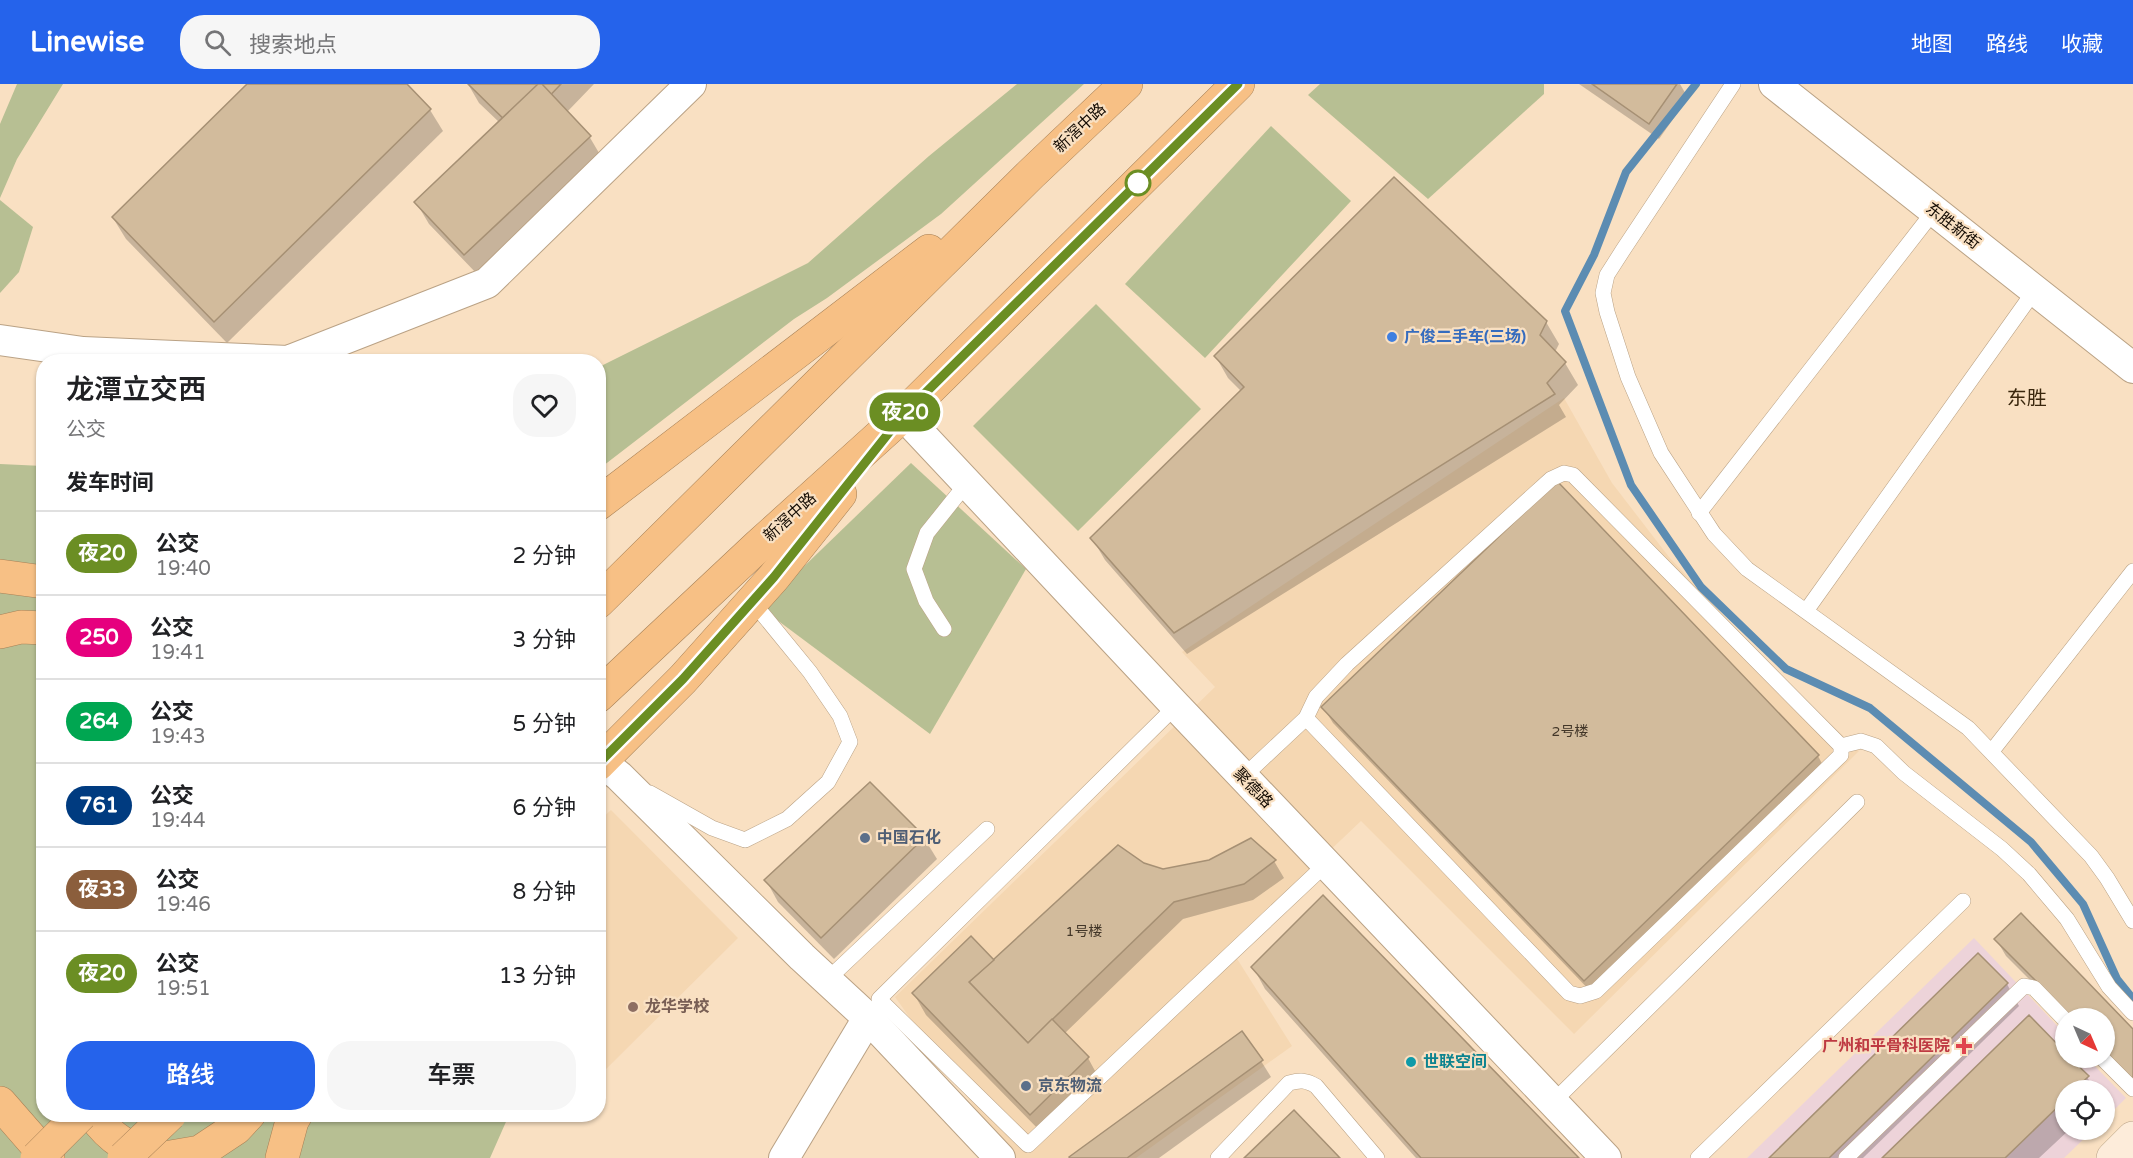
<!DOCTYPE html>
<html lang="zh">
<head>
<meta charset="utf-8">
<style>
  body { margin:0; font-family:"Varela Round","Noto Sans SC",sans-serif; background:#f6f6f6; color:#202124; height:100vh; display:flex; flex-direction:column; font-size:22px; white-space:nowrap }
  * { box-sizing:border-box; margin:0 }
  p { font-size:20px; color:#757577 }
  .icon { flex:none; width:33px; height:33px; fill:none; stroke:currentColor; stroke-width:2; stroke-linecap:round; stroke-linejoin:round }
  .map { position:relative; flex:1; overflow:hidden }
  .side { position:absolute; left:36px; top:270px; width:570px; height:768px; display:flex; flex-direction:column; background:#fff; border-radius:24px; box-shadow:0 2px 4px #0004 }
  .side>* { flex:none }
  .badge { padding:0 12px; border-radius:20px; font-size:21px; line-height:39px }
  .needle { width:39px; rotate:136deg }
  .tools { position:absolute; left:2055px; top:924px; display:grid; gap:12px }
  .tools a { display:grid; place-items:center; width:60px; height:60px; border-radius:50%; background:#fff; box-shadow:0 2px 4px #0004; font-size:30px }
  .map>.badge { position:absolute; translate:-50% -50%; box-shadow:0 0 0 3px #fff }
  h2 { padding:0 30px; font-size:22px; line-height:54px }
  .round { display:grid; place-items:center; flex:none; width:63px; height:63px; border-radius:24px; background:#f6f6f6 }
  .headline { display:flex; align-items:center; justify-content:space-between; height:102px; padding:0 30px }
  h1 { font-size:28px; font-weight:600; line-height:45px }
  .action { display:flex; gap:12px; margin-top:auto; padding:12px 30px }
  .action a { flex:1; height:69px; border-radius:24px; background:#2563eb; color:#fff; font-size:24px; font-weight:600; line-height:69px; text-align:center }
  .action a+a { background:#f6f6f6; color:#202124 }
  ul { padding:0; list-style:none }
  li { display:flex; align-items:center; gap:18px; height:84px; padding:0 30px; border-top:2px solid #e0e0e0 }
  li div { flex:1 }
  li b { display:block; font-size:22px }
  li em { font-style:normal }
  li .badge { min-width:66px; font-weight:700; text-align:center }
  header { display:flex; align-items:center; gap:36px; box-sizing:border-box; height:84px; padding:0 30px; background:#2563eb; color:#fff }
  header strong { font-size:28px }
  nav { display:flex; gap:33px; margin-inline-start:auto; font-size:21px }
  .search { width:420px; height:54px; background:#f6f6f6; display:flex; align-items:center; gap:15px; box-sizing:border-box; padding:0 21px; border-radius:24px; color:#757577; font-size:22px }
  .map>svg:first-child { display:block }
  .built { fill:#f5d7b2 }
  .medical { fill:#edd3d9 }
  .green { fill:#b7bf93 }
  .shadow { fill:#0003 }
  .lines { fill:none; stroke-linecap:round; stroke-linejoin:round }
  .stream { stroke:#5c8cb2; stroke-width:8 }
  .building { fill:#d2bb9c; stroke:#a69074; stroke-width:1.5 }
  .lane-casing { stroke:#baa285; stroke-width:16 }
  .street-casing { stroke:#baa285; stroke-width:32 }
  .secondary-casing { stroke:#baa285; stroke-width:34 }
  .highway-casing { stroke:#a78057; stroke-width:34 }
  .lane { stroke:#fff; stroke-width:15 }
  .street { stroke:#fff; stroke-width:30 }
  .secondary { stroke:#fdecda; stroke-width:33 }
  .highway { stroke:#f7c085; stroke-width:33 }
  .highway-bridge-casing { stroke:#a78057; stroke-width:34; stroke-linecap:butt }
  .highway-bridge { stroke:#f7c085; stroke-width:33 }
  .line-casing { stroke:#fff; stroke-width:14 }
  .line { stroke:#6b8e23; stroke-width:9 }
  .stop-dot { fill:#fff; stroke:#6b8e23; stroke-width:3 }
  .shop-dot { fill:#3f7fe0; stroke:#f9e0c2; stroke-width:2 }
  .service-dot { fill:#5c6f8a; stroke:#f9e0c2; stroke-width:2 }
  .education-dot { fill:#8d6e63; stroke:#f9e0c2; stroke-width:2 }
  .health-dot { fill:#e0444e; stroke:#f9e0c2; stroke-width:2 }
  .culture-dot { fill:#0f9aa8; stroke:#f9e0c2; stroke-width:2 }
  .labels { text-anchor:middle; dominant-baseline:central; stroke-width:4.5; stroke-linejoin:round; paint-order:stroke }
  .number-label { font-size:14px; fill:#423628 }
  .street-label { font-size:16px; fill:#120a02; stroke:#f9e0c2 }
  .shop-label { font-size:16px; font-weight:bold; fill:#366cbe; stroke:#f9e0c2; text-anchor:start }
  .service-label { font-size:16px; font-weight:bold; fill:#4e5e75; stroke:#f9e0c2; text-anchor:start }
  .education-label { font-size:16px; font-weight:bold; fill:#785e54; stroke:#f9e0c2; text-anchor:start }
  .health-label { font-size:16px; font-weight:bold; fill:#be3a42; stroke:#f9e0c2; text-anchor:end }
  .culture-label { font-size:16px; font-weight:bold; fill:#0d838f; stroke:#f9e0c2; text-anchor:start }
  .quarter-label { font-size:20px; fill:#3a270d; stroke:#f9e0c2 }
</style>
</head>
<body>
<header>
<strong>Linewise</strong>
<div class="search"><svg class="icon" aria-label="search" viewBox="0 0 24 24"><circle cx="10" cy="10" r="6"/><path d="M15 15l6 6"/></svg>搜索地点</div>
<nav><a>地图</a><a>路线</a><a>收藏</a></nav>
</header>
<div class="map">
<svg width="2133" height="1074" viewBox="0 0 2133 1074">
  <rect width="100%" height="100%" fill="#f9e0c2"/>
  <g class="built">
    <path d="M1564,314L1612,399L1669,473L1782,594L1859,667L1574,950L1361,737L1229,862L1292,962L1136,1074H1011L895,913L1215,603L1182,568Z"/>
    <path d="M611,726L738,854L599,992L598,738Z"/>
  </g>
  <path class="medical" d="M1974,854L2065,950L2066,974H2087L2126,1014L2105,1035L2104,1006H2066V1046H2093L2064,1074H1747Z"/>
  <g class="green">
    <path d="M17,0H63L17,75L0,114V40Z"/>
    <path d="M1017,0H1084L941,130L827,214L794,235L599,385V283L808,179L929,72Z"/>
    <path d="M1320,0H1544V10L1428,115L1308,11Z"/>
    <path d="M1271,42L1351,117L1205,274L1125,200Z"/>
    <path d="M0,116L33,143L19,188L0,209Z"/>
    <path d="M1096,220L1201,325L1078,447L973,342Z"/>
    <path d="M911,379L1026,485L930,650L761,524Z"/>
    <path d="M0,380L43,382L44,1030L509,1031L490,1074H0Z"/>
  </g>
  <g class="shadow">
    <path d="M249,0H405L430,26L443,47L227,259L126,155L113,134Z"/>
    <path d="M468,0H594L567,28L589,52L602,74L478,191L429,140L416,118L500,39L479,19Z"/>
    <path d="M1579,0H1680L1688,14L1659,55Z"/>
    <path d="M1546,238L1559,260L1555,268L1565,279L1578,301L1559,321L1566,333L1187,570L1105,476L1092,454L1241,307L1228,294L1216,273Z"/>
    <path d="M1323,623L1818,672L1827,689L1595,912L1333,639Z"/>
    <path d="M924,754L937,775L834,875L778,818L766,796Z"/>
    <path d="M1251,756L1274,777L1284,794L1253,816L1183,835L1064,950L1088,974L1100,996L1044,1051L926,931L914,910L993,878L1143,780L1163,787L1209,777Z"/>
    <path d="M1996,855L2133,948L2104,972V934H2068L2006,872Z"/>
    <path d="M1978,871L2007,900L2019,922L1863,1074H1771Z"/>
    <path d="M1253,883L1577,1074H1416L1265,905Z"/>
    <path d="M2066,974H2068L2087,993L2095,1006H2066V1046H2069L2039,1074H1884Z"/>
    <path d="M1261,977L1271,993L1159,1074H1071Z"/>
  </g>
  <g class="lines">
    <path class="stream" d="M1696,0L1626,88L1594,171L1565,227L1631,401L1701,503L1786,585L1870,624L2031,758L2083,820L2117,895L2133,915"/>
  </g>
  <g class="building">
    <path d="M247,0H407L431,25L214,238L112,133Z"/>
    <path d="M468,0H561L516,47Z"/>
    <path d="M538,0H542L591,52L464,171L414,118Z"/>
    <path d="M1592,0H1677L1649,40Z"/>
    <path d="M1394,93L1547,237L1540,251L1566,278L1547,299L1555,310L1174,549L1090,454L1244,303L1214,272Z"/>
    <path d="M1557,397L1819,671L1584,897L1321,623Z"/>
    <path d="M870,698L925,753L821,854L764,796Z"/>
    <path d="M1251,754L1276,776L1244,800L1174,818L1028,959L969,898L1118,761L1144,779L1163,785L1209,776Z"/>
    <path d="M1323,811L1579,1074H1421L1251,883Z"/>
    <path d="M2021,829L2133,945V995L2104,966V934H2073L1994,855Z"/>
    <path d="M971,852L994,876L969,898L1028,959L1052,935L1089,973L1030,1031L912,909Z"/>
    <path d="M1978,869L2008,899L1829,1074H1769Z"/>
    <path d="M2029,931L2066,969V974H2070L2089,992L2074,1006H2066V1015L2005,1074H1882Z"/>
    <path d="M1242,947L1263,976L1127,1074H1070L1069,1073Z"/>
    <path d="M1294,1026L1340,1074H1244Z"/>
  </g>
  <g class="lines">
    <defs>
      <g id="lane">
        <path d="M1733,0L1623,166L1607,191L1603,209L1607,228L1628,293L1661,369L1714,450L1747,485L1968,644L2091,772L2107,794L2133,837"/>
        <path d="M1699,429L1934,127"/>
        <path d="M1806,527L2035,206"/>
        <path d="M944,545L926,517L914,485L927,449L967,399"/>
        <path d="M1176,622L879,915L1028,1061L1326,780"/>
        <path d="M1841,662L1861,657L1876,662L1904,689L2002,765L2029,790L2067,835L2109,903L2133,929"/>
        <path d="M1992,667L2133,487"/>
        <path d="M1243,693L1306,634L1316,613L1347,580L1551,395L1564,389L1573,391L1841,662V671L1596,907L1580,912L1569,909L1306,634"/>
        <path d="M650,709L712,744L745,756L787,735L828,698L850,658L840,632L810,588L752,517"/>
        <path d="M827,896L987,745"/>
        <path d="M2102,974L2133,1005"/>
        <path d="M1553,1018L1857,718"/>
        <path d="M1218,1074L1289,999C1300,996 1306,996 1316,1002L1377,1074"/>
        <path d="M1698,1074L1963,817"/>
        <path d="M1846,1074L2024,902L2034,904L2066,937"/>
      </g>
      <g id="street">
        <path d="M1774,0L2133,284"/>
        <path d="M0,256L83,268L288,277L487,199L691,0"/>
        <path d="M903,331L1176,622L1606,1074"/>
        <path d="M601,678L619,692L802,873L868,934L1000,1074"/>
        <path d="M784,1074L868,934"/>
      </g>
      <path id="secondary" d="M2113,1074L2133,1054"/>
      <g id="highway">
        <path d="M598,420L929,167"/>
        <path d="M0,492L44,498"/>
        <path d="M598,518L1031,90L1126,0"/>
        <path d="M0,548L21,543L44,544"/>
        <path d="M598,612L758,462L903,331L1238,0"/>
        <path d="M598,680L683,595L774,493L840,410"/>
        <path d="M0,1019L48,1074"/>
        <path d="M93,1030C112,1057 129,1065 159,1074"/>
        <path d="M165,1074L200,1068L236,1044L249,1030"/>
        <path d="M282,1074L292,1037L296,1030"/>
      </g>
    </defs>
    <use href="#lane" class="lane-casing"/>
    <use href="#street" class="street-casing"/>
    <use href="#secondary" class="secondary-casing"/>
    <use href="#highway" class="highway-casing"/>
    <use href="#lane" class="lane"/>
    <use href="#street" class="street"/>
    <use href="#secondary" class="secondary"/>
    <use href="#highway" class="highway"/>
    <defs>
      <g id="highway-bridge">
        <path d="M37,1074L81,1030"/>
        <path d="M124,1074L170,1030"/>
      </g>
    </defs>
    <use href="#highway-bridge" class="highway-bridge-casing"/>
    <use href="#highway-bridge" class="highway-bridge"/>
  </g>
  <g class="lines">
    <defs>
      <path id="line" d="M598,680L683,595L774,493L903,331L1238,0"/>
    </defs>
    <use href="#line" class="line-casing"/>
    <use href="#line" class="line"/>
  </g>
  <circle class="stop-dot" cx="1138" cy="99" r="12"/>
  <circle class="shop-dot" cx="1392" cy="253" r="6"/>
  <g class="service-dot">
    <circle cx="865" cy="754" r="6"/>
    <circle cx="1026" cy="1002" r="6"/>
  </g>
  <circle class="education-dot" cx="633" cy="923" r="6"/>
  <path class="health-dot" d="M1961 953h6v6h6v6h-6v6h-6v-6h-6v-6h6z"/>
  <circle class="culture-dot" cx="1411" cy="978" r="6"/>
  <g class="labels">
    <g class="number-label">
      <text x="1570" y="647">2号楼</text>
      <text x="1084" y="847">1号楼</text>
    </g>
    <g class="street-label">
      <text transform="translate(1080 44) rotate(-43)">新滘中路</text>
      <text transform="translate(1953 142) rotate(38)">东胜新街</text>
      <text transform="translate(790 433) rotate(-42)">新滘中路</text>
      <text transform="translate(1253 704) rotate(46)">聚德路</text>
    </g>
    <g class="shop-label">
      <text x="1404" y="253">广俊二手车(三场)</text>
    </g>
    <g class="service-label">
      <text x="877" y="754">中国石化</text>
      <text x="1038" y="1002">京东物流</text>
    </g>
    <g class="education-label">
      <text x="645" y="923">龙华学校</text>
    </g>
    <g class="health-label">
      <text x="1950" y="962">广州和平骨科医院</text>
    </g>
    <g class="culture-label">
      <text x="1423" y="978">世联空间</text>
    </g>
    <g class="quarter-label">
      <text x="2027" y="315">东胜</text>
    </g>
  </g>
</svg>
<div class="tools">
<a><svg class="needle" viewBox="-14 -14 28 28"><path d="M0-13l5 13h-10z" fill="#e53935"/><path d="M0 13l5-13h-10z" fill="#757577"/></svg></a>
<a><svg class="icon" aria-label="locate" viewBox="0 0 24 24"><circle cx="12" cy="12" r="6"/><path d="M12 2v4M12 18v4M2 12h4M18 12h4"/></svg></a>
</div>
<b class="badge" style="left:905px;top:328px;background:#6b8e23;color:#fff">夜20</b>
<section class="side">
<div class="headline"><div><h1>龙潭立交西</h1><p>公交</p></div><a class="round"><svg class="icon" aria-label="heart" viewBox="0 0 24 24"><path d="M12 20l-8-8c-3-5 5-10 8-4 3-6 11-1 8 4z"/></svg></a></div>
<h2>发车时间</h2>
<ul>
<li><span class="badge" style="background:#6b8e23;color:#fff">夜20</span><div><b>公交</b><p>19:40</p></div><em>2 分钟</em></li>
<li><span class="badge" style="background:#e6007e;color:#fff">250</span><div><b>公交</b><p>19:41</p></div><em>3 分钟</em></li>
<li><span class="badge" style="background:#00a651;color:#fff">264</span><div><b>公交</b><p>19:43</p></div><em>5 分钟</em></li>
<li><span class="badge" style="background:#003b80;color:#fff">761</span><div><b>公交</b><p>19:44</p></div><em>6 分钟</em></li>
<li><span class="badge" style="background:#8b5e3c;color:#fff">夜33</span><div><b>公交</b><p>19:46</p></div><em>8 分钟</em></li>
<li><span class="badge" style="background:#6b8e23;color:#fff">夜20</span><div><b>公交</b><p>19:51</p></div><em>13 分钟</em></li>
</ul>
<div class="action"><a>路线</a><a>车票</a></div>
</section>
</div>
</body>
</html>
